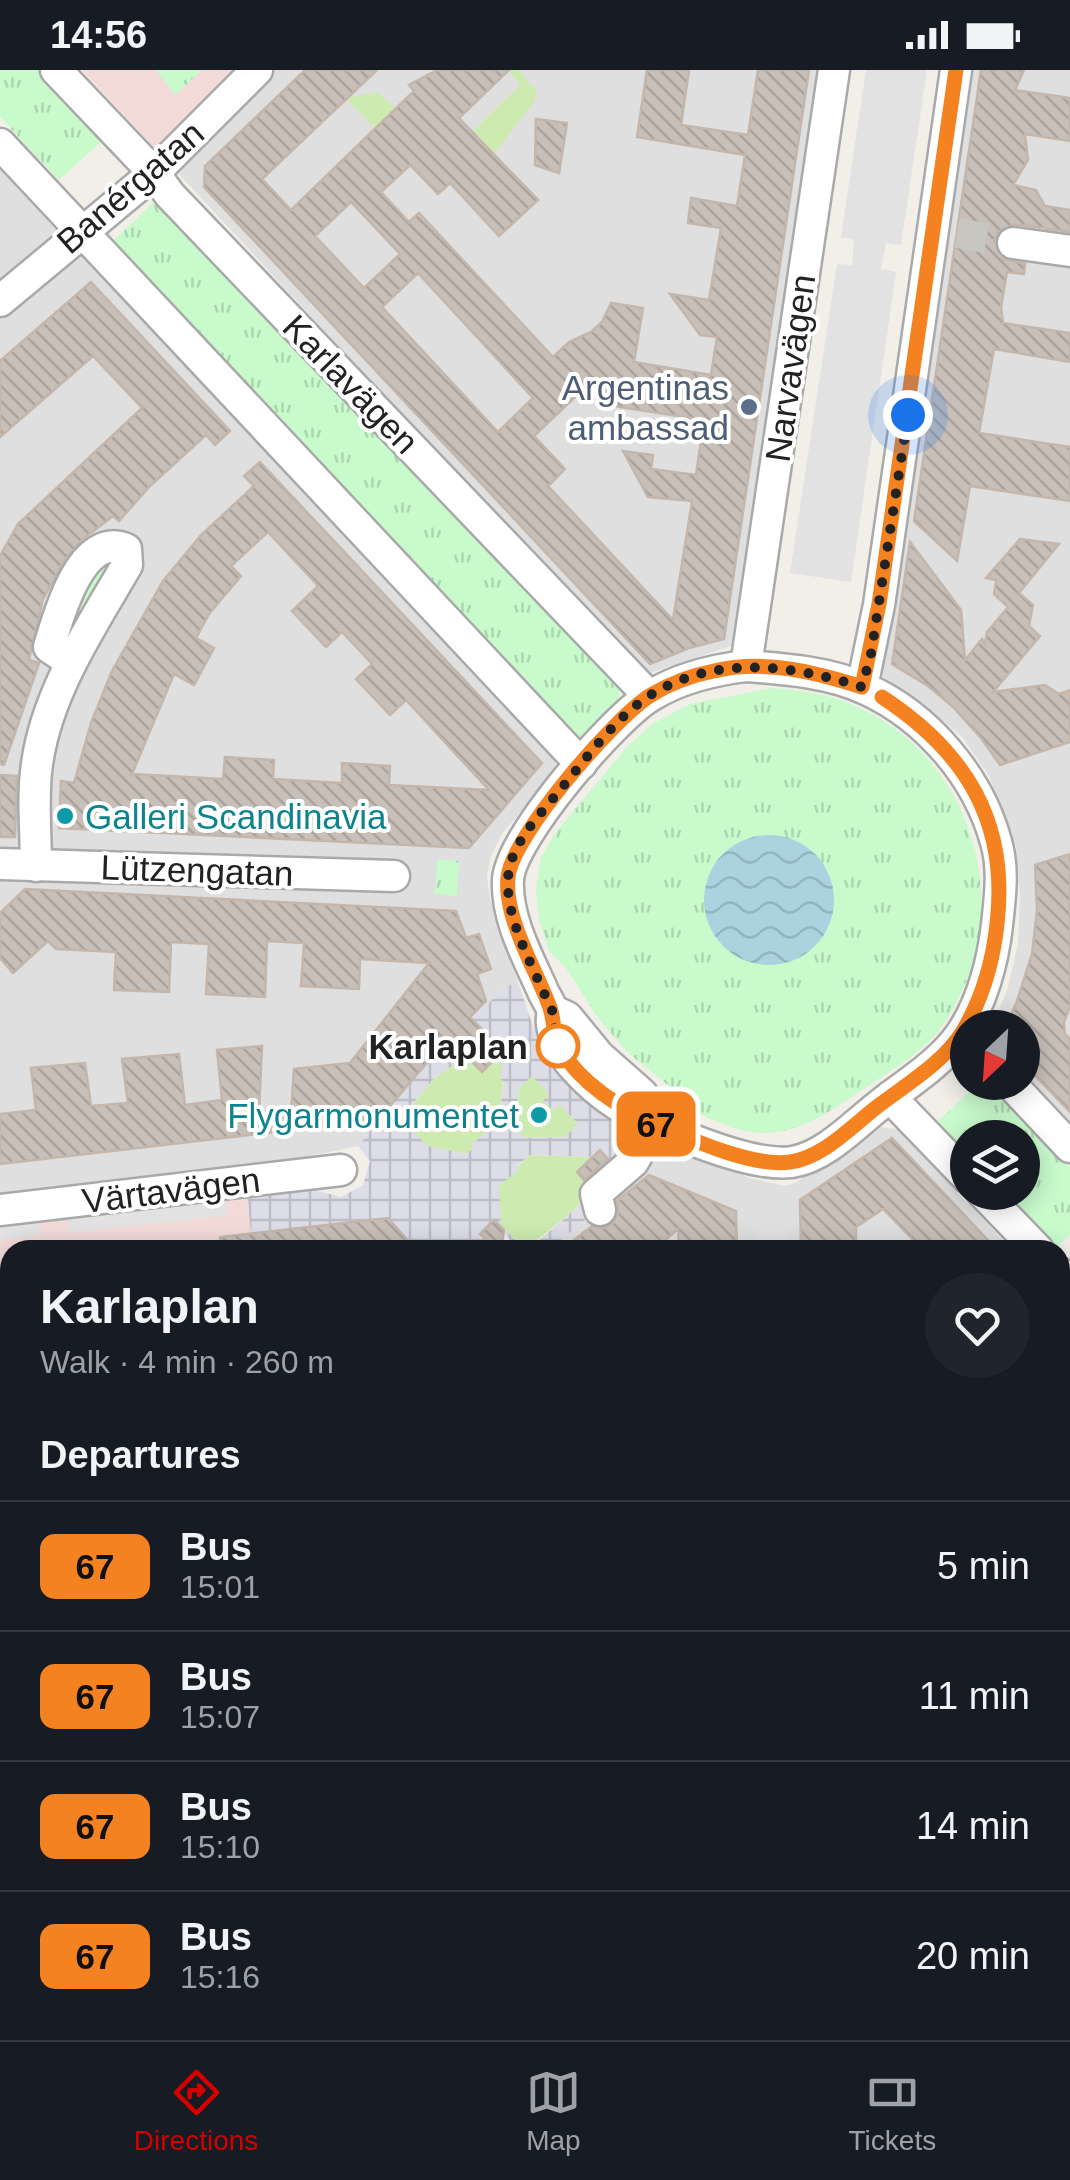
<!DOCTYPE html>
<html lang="en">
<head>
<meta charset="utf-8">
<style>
  body { margin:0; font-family:Arial,sans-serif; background:#20242c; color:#f1f3f6; height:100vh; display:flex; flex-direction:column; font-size:38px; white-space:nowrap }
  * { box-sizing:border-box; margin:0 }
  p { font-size:32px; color:#9ea1a6 }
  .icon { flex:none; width:55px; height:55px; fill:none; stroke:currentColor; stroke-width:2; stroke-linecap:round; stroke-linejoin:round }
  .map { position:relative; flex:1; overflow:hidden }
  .details { position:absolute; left:0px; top:1170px; width:1070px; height:800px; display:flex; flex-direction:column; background:#171b24; border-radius:30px 30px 0 0; box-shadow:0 5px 25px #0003 }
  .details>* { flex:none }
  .badge { padding:0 20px; border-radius:15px; font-size:35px; line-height:65px }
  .needle { width:65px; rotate:205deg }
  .buttons { position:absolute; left:950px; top:940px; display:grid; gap:20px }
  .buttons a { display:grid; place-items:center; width:90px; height:90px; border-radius:50%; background:#171b24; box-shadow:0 5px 25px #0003; font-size:50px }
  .you { position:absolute; width:50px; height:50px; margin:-25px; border:8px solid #fff; border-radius:50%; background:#1a73e8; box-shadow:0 0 0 15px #1a73e833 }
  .map>.badge { position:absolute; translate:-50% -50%; box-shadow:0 0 0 5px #fff }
  h2 { padding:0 40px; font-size:38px; line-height:90px }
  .round { display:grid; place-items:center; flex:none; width:105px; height:105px; border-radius:52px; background:#20242c }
  .summary { display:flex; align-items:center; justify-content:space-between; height:170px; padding:0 40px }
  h1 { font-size:48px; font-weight:700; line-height:75px }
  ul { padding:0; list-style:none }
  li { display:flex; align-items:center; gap:30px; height:130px; padding:0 40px; border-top:2px solid #363941 }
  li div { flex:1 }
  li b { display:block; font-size:38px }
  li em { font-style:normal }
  li .badge { min-width:110px; font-weight:700; text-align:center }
  .status { display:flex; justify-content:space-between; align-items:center; height:70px; padding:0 50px; background:#171b24; direction:ltr }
  .status svg { height:28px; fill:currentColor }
  .dock { display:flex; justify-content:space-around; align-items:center; height:140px; border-top:2px solid #363941; background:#171b24; font-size:28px; color:#9ea1a6 }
  .dock a { display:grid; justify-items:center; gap:5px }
  .dock .on { color:#d40000 }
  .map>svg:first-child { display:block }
  .residential { fill:#e0dfdf }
  .commercial { fill:#f2dad9 }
  .education { fill:#ffffe5 }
  .grass { fill:#cdebb0 }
  .park { fill:url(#park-tufts) }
  .parking { fill:#e2e2e2 }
  .plaza { fill:url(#plaza-grid); fill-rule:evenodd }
  .water { fill:url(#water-waves) }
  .building { fill:url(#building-back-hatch); stroke:#c4b6ab; stroke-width:2.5; fill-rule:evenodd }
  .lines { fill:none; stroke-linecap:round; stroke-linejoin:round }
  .minor-tunnel { stroke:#c8c6c1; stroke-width:30; stroke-dasharray:30 15; stroke-linecap:butt }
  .minor-casing { stroke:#a9a9a9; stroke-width:35 }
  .major-casing { stroke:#a06b00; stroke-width:42 }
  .minor { stroke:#fff; stroke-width:30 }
  .major { stroke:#fcd6a4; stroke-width:38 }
  .line-casing { stroke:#fff; stroke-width:22 }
  .line { stroke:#f58220; stroke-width:15 }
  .walk { stroke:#222; stroke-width:10; stroke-dasharray:0 18 }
  .service-dot { fill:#5c6f8a; stroke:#fff; stroke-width:4 }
  .culture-dot { fill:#0f9aa8; stroke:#fff; stroke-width:4 }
  .stop-dot { fill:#fff; stroke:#f58220; stroke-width:5 }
  .labels { text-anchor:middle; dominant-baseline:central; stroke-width:8; stroke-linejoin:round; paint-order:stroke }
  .street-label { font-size:35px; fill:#222; stroke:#fff }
  .service-label { font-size:35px; fill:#4e5e75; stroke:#fff; text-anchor:end }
  .culture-label { font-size:35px; fill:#0d838f; stroke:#fff; text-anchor:start }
  .stop-label { font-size:35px; font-weight:bold; fill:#222; stroke:#fff; text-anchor:end }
</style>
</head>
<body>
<div class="status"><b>14:56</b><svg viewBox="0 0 49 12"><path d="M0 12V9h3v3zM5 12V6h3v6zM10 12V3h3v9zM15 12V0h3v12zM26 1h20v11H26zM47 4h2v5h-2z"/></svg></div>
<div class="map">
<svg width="1070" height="1970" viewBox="0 0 1070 1970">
  <defs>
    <pattern id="park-tufts" width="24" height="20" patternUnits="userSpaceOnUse" patternTransform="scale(2.5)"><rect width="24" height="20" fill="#c8facc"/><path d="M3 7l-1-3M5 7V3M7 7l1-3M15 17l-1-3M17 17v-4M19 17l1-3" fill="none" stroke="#acd6af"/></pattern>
    <pattern id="plaza-grid" width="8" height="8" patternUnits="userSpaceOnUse" patternTransform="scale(2.5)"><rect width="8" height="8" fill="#dddde8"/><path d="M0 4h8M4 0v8" fill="none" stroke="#bdbdc7"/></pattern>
    <pattern id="water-waves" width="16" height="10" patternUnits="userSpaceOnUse" patternTransform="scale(2.5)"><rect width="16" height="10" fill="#aad3df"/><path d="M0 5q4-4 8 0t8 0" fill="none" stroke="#92b5bf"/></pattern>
    <pattern id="building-back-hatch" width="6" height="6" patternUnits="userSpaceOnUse" patternTransform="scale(2.5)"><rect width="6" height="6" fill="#c7bfb8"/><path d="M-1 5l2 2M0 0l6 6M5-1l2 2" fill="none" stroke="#aba49e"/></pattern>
  </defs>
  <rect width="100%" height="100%" fill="#f2efe9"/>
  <g class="residential">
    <path d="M256,0H822L740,573L644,605L164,88Z"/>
    <path d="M972,0H1070V1060L1023,1010L1022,958L992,957L1007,920L1018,874L1020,825L1016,776L989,706L962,667L926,636L875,601Z"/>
    <path d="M0,90L552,678L556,700L501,765L491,787L487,806L490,829L518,912L506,916L421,999L358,1076L245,1100L0,1126Z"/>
    <path d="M880,1057L897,1059L1012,1180H549L649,1096L659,1070L750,1108L785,1116L795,1113Z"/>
    <path d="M1060,1231L1070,1242V1970H1010L1000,1960H1060Z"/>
    <path d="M0,1847L10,1859V1960H71L62,1970H0Z"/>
    <path d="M346,1960H590L598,1970H354Z"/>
  </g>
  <g class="commercial">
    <path d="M82,0H256L164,88Z"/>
    <path d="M245,1100L251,1164L388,1148L416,1180H10V1555L0,1543V1126Z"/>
    <path d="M590,1960H1000L1010,1970H598Z"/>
  </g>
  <path class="education" d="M1070,1669V1970H1052L1043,1960H1060V1679Z"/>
  <g class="grass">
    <path d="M508,0H519L537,22L534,32L494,84L472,62L520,15Z"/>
    <path d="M378,22L396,39L375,59L346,28Z"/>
    <path d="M503,981L507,985L498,1053L472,1074L473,1078L467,1084L426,1076L401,1049L435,1007L466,987L482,1002Z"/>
    <path d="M532,1005L550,1024L544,1031L553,1040L560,1034L578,1055L565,1067L525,1068L513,1057L519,1018Z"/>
    <path d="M530,1085L593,1087L577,1102L592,1119L574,1140L525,1180L501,1155L498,1115Z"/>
  </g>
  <g class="park">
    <path d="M0,0H42L105,68L59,110L0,47Z"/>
    <path d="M156,0H202L175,25Z"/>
    <path d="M157,129L618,614L620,626L618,633L583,666L572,668L115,180L114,170Z"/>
    <path d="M118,486L65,574L87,501Z"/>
    <path d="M772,618C798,620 822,623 846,632C977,682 1023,849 939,960C921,983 892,1000 868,1016C836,1037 806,1061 767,1063C737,1064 707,1047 681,1035L675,1021L626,981L598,948L566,898L549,881L539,850L536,819L541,787L556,762L627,677L652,654L690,634Z"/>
    <path d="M437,789L459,791L457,826L435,824Z"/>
    <path d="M979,1013H992L1070,1097V1165L1056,1178L1004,1123L1022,1122V1068H968L967,1083L938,1051Z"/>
    <path d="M0,1598L10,1610V1802L0,1790Z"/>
    <path d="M133,1960H299L307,1970H141Z"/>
  </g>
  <g class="parking">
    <path d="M866,0H927L901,175L886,173L881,199L896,202L851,512L790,503L837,194L852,195L854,170L841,167Z"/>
    <path d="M223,1112L228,1145L69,1163L65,1131Z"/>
    <path d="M37,1134L41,1165L0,1170V1138Z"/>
    <rect x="757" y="1159" width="31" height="15"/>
    <path d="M245,1960H286L294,1970H253Z"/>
  </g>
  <path class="plaza" d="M518,912L537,968L557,998L659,1070L649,1096L549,1180H528L574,1140L616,1097L601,1081L593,1087L530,1085L517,1096L518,1101L499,1115L501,1155L525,1180H507L513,1174L496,1152L492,1153L494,1174L500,1180H416L388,1148L251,1164L247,1124L304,1117L341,1127L363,1115L370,1091L358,1076L421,999L506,916ZM488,966L507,985L506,992L502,994L500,1009L504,1011L498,1053L472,1074L473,1078L467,1084L427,1076L401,1048L435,1007L466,987ZM532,1006L549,1024L543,1031L553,1040L560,1035L578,1054L564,1067L525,1068L513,1057L519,1018Z"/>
  <circle class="water" cx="769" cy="830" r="65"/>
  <g class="building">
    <path d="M305,0H377L262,109L291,140L414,21L409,15L437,0H509L459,48L538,130L499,166L450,113L438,124L410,95L381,122L409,152L419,143L553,287L569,272L591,262L602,252L611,233L643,238L634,292L711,305L717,267L700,265L670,224L709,230L721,158L688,153L691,128L737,136L745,85L637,67L647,0H689L681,55L748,65L758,0H809L724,569L689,578L650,594L204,117L205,96ZM351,132L400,184L364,218L315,166ZM418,203L533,328L498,362L382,237ZM593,310L600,334L704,350L696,405L651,399L653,385L623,381L648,427L692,431L673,550L548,416L565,399L534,366Z"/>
    <path d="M981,0H1024L1015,20L1070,28V71L1025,64L1028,90L1013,115L1036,120L1045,136L1070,140V162L1015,154L999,161L994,171L1002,188L1025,194L1024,204L1007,202L1001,237L1003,253L1070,263V292L994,279L979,363L1070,377V431L970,416L957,491L914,451Z"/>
    <path d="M536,49L567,53L559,103L535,95Z"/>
    <path d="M91,212L230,361L215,375L206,365L150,416L119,451L113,446L83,469L66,488L43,529L29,590L39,593L4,695L0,694V486L18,454L142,338L93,286L0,367V291Z"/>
    <path d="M260,392L542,693L469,778L59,758L61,711L74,713L91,653L112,601L163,511L201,465L254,416L244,406ZM268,462L318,516L292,541L326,577L342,562L372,594L356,609L390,645L406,630L489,720L389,715L390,696L342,693V713L273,709L274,690L225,687L223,709L132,704L174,604L194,615L214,578L196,568L209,544L241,506L231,496Z"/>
    <path d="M1020,469L1059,474L1019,523L1033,535L1029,556L1040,566L993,622L1045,615L1059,624L1070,620V672L1000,695L981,668L952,636L928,616L892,594L910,472L961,540L965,590L982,569L985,574L987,562L1008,537L994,524L996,510L986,508Z"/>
    <path d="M0,705L17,706L15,767H0Z"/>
    <path d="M1070,784V935L1064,953L1065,964L1070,969V1042L1022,992V958H1004L1016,934L1032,884L1037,840L1035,795Z"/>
    <path d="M25,819L456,841L466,868L479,864L491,899L477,904L486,931L470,947L503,981L482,1002L448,968L378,1050L0,1094V1044L36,1040L31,998L85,993L91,1036L128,1033L122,989L179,984L185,1035L222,1030L217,980L262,976L259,1041L291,1043L294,999L350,993L429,893L360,889L359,919L301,916L304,873L267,871L265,927L206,924L209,874L171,872L169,922L114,920L116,882L56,879L48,871L13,903L0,888V843Z"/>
    <path d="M892,1068L973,1154L997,1180H923L883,1139L856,1157V1180H801L800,1130Z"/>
    <path d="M600,1080L608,1089L584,1110L577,1102Z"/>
    <path d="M649,1105L736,1141L737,1180H679L678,1159L654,1180H561L592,1156L604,1158L612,1154L618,1144L617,1131Z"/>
    <path d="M388,1148L416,1180H220V1167Z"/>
    <path d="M494,1150L504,1160L502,1175L489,1173L480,1164Z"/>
  </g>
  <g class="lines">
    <path class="minor-tunnel" d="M957,163L1013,173"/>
    <defs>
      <g id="minor">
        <path d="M56,0L154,103L170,125L649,626"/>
        <path d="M0,74L581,694"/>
        <path d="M1013,173L1070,181"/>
        <path d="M0,231L154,103L257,0"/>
        <path d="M746,596C786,599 829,602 866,619C927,647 978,706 996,772C1004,798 1000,828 997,855C993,891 982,933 961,964C942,992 908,1013 881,1034C855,1054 825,1087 792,1092C749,1098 656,1057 618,1035C602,1025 585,1010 572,995C562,983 554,970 552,955C551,950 553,944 552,939C550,933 544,925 542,919C527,886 506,847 508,810C510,768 615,646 652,625C680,608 713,600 746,596Z"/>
        <path d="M746,596L834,0"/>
        <path d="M862,617L879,535L956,0"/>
        <path d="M0,794L394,806"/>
        <path d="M36,796C36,763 32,727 37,694C47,622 91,557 127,495L126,479C81,460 58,547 49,577L71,592"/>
        <path d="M552,940L567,947L599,986L642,1024L655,1054"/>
        <path d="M1009,1012L1070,1077"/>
        <path d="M890,1027L968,1108"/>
        <path d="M982,1122L1038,1180"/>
        <path d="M0,1140L341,1100"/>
        <path d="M600,1140L596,1124L633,1092L655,1054"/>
        <path d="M1060,1203L1070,1214"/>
        <path d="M1060,1267L1070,1258"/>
        <path d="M1060,1630L1070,1621"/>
        <path d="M0,1900L10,1892"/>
        <path d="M999,1960L1009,1970"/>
        <path d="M83,1970L98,1960"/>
        <path d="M672,1970L684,1960"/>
      </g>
      <g id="major">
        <path d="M0,1571L10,1583"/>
        <path d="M0,1815L10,1827"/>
        <path d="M118,1960L126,1970"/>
        <path d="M317,1960L325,1970"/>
      </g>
    </defs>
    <use href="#minor" class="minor-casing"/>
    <use href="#major" class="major-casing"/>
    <use href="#minor" class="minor"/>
    <use href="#major" class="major"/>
  </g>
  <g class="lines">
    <defs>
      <path id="line" d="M882,627C966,682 1009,752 997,854C993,891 982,929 963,961C944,992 907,1014 878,1036C853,1055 823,1088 790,1092C755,1097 700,1073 667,1059C626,1042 584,1018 560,979C552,965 555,949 549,935C543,919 535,903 528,887C518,864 505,833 508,807C512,766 615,647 651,625C669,614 693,605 714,601C764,589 815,602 862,617L879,534L956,0"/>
    </defs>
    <use href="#line" class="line-casing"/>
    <use href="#line" class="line"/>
    <path class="walk" d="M558,976C555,965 554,952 552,940C549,931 542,921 539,912C525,881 507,845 508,811C508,776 540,745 560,720C586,689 615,648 649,626C715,584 792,595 862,617L871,584L908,345"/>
  </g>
  <circle class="service-dot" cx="749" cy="337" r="10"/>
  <g class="culture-dot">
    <circle cx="65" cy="746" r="10"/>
    <circle cx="539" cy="1045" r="10"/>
  </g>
  <circle class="stop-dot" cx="558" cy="976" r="20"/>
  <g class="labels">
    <g class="street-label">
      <text transform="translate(130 117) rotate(-41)">Banérgatan</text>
      <text transform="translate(790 298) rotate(-82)">Narvavägen</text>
      <text transform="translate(351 314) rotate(46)">Karlavägen</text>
      <text transform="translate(197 800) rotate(2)">Lützengatan</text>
      <text transform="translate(171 1120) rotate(-7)">Värtavägen</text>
    </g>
    <g class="service-label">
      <text x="729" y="317">Argentinas<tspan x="729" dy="40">ambassad</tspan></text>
    </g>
    <g class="culture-label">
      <text x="85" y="746">Galleri Scandinavia</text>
      <text x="519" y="1045" text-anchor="end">Flygarmonumentet</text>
    </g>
    <g class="stop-label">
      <text x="528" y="976">Karlaplan</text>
    </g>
  </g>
</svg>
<div class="buttons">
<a><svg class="needle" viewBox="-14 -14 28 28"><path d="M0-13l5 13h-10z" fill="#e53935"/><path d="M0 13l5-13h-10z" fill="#9ea1a6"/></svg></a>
<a><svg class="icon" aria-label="layers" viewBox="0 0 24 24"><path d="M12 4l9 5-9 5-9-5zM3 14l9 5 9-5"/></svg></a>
</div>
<div class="you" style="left:908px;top:345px"></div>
<b class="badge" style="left:656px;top:1054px;background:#f58220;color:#111">67</b>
<section class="details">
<div class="summary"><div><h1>Karlaplan</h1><p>Walk · 4 min · 260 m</p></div><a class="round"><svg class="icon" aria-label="heart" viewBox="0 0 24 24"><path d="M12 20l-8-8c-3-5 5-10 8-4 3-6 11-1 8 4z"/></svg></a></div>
<h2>Departures</h2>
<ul>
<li><span class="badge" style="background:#f58220;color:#111">67</span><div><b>Bus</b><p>15:01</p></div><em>5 min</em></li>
<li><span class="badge" style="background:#f58220;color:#111">67</span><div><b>Bus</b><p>15:07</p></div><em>11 min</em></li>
<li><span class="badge" style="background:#f58220;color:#111">67</span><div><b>Bus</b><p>15:10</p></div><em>14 min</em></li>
<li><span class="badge" style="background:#f58220;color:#111">67</span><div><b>Bus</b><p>15:16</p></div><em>20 min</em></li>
</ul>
</section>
</div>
<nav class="dock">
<a class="on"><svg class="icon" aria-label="directions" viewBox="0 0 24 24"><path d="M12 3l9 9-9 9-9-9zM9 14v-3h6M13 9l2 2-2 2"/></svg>Directions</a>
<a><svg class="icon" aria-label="map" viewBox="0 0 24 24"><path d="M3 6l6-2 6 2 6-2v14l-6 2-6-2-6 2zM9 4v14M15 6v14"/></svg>Map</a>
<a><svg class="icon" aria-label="tickets" viewBox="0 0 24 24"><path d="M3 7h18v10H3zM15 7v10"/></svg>Tickets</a>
</nav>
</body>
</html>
